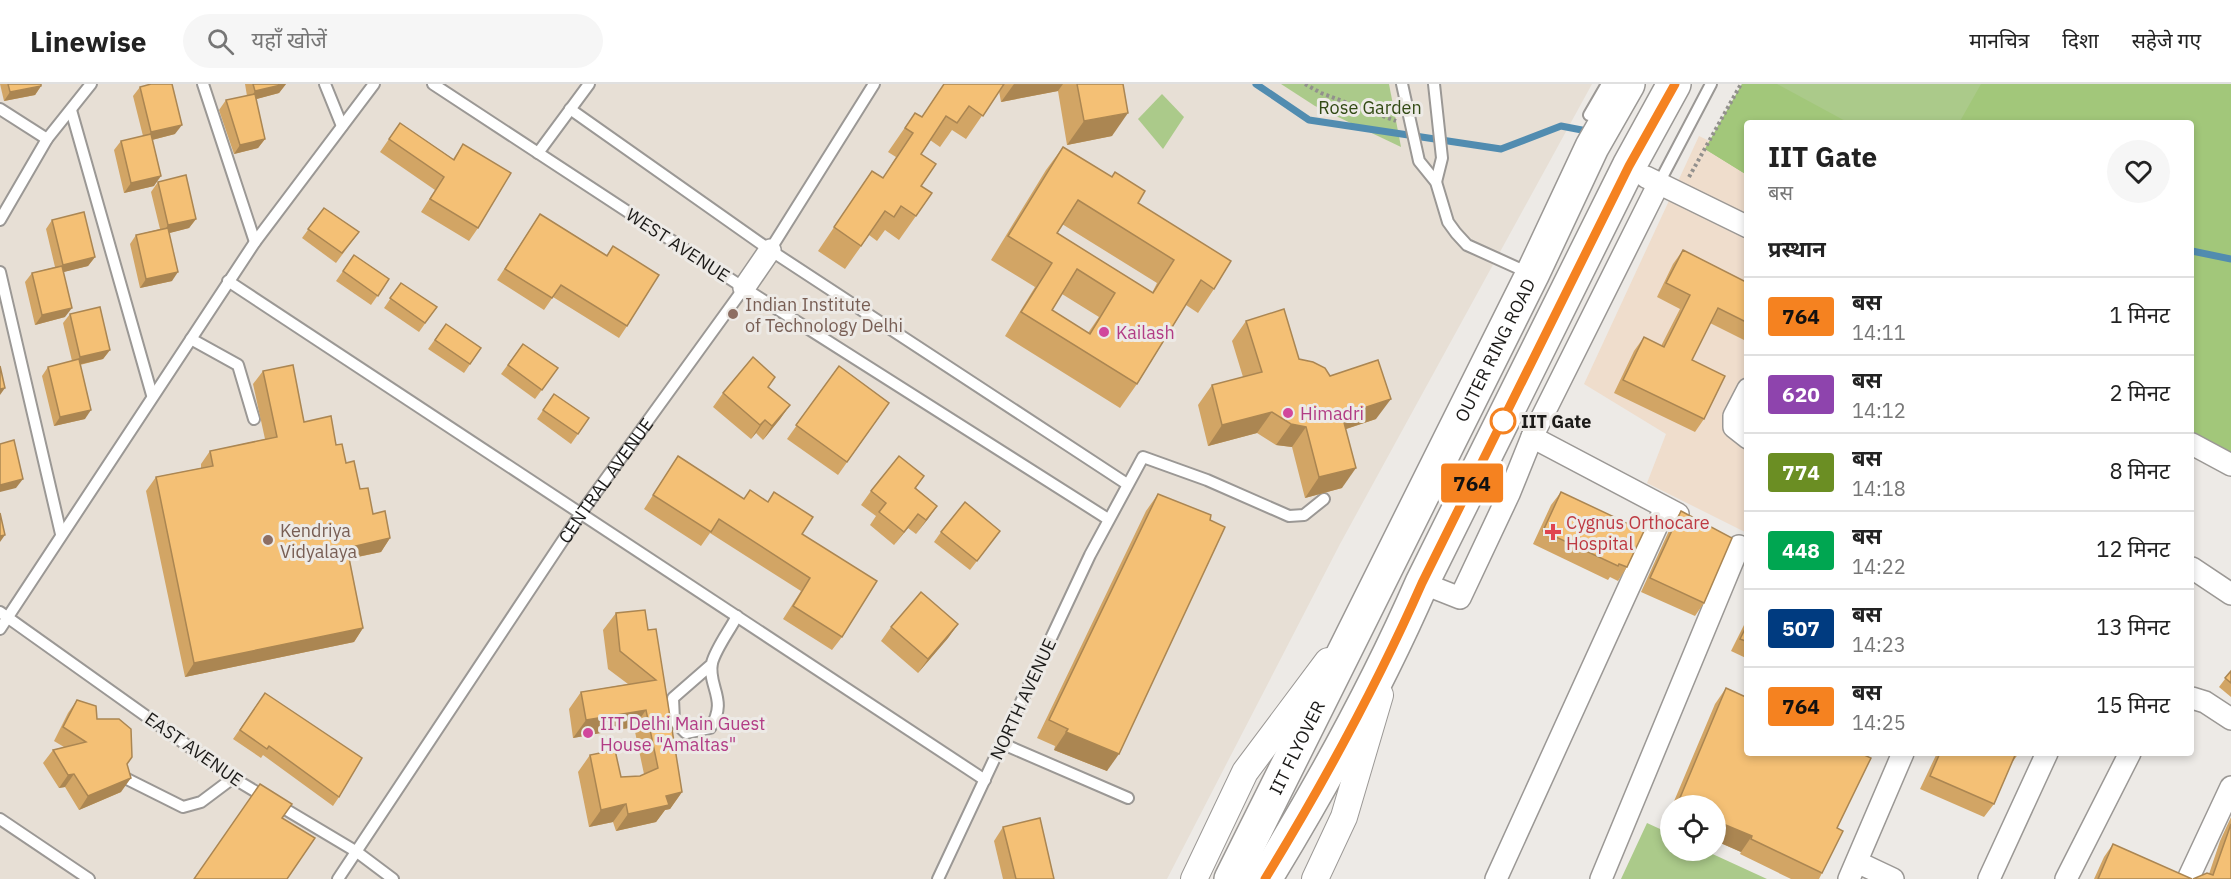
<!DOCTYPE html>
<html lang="hi">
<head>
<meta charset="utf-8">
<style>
  body { margin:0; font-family:"IBM Plex Sans","Noto Sans Devanagari",sans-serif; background:#f6f6f6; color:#222; height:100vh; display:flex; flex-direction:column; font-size:22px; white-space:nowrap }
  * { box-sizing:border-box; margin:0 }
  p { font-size:20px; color:#767676 }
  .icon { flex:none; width:33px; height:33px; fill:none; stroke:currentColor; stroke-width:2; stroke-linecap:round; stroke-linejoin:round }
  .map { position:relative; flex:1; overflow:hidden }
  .drawer { position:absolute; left:1744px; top:36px; width:450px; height:636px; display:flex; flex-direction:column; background:#fff; border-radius:6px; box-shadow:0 3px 9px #0003 }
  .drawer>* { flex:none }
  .badge { padding:0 12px; border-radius:4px; font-size:21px; line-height:39px }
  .tools { position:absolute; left:1660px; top:711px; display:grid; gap:12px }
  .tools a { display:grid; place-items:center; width:66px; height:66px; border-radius:50%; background:#fff; box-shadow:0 3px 9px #0003; font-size:30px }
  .map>.badge { position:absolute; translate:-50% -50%; box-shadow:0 0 0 3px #fff }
  h2 { padding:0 24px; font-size:22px; line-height:54px }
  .round { display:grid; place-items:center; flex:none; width:63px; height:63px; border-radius:32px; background:#f6f6f6 }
  .summary { display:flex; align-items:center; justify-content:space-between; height:102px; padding:0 24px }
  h1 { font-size:28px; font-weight:700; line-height:45px }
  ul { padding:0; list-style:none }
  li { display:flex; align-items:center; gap:18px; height:78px; padding:0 24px; border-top:2px solid #e0e0e0 }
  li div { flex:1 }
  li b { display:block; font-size:22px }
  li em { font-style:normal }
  li .badge { min-width:66px; font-weight:700; text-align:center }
  header { display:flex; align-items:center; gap:36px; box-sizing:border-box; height:84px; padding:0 30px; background:#fff; border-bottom:2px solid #e0e0e0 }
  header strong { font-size:28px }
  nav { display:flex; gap:33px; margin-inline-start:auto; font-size:21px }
  .search { width:420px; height:54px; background:#f6f6f6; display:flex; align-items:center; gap:15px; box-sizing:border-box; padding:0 21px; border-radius:33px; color:#767676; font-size:22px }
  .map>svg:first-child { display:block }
  .commercial { fill:#efddcc }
  .built { fill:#e7dfd5 }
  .green { fill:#abca8a }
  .forest { fill:#a2c77a }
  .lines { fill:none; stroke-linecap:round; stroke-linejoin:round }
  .stream { stroke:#518cb0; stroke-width:7 }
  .service-casing { stroke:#9b9895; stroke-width:14 }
  .minor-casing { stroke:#9b9895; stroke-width:24 }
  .tertiary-casing { stroke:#9b9895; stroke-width:28 }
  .primary-casing { stroke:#9b9895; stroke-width:36 }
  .path { stroke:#92908d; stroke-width:4; stroke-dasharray:3 3; stroke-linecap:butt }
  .service { stroke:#fff; stroke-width:10 }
  .minor { stroke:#fff; stroke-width:21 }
  .tertiary { stroke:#fff; stroke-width:26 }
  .primary { stroke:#fff; stroke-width:33 }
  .wall { fill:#d2a565; fill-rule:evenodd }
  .shaded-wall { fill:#ab8652 }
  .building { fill:#f4c075; stroke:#ab8652; stroke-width:1.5; fill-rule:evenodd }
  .line-casing { stroke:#fff; stroke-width:14 }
  .line { stroke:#f58220; stroke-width:9 }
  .education-dot { fill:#8d6e63; stroke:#edeae6; stroke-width:2 }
  .hotel-dot { fill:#d1479c; stroke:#edeae6; stroke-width:2 }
  .stop-dot { fill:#fff; stroke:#f58220; stroke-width:3 }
  .health-dot { fill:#e0444e; stroke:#edeae6; stroke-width:2 }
  .labels { text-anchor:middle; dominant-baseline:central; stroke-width:6; stroke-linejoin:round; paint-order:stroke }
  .park-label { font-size:18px; fill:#324a14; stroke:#edeae6 }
  .street-label { font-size:18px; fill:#1c1b19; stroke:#edeae6 }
  .education-label { font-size:18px; fill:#785e54; stroke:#edeae6; text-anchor:start }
  .hotel-label { font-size:18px; fill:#b23c85; stroke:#edeae6; text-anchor:start }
  .stop-label { font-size:18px; font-weight:bold; fill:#1c1b19; stroke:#edeae6; text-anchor:start }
  .health-label { font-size:18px; fill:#be3a42; stroke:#edeae6; text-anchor:start }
</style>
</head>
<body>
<header>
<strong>Linewise</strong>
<div class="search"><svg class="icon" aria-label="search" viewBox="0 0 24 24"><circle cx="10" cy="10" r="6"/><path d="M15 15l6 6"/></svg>यहाँ खोजें</div>
<nav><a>मानचित्र</a><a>दिशा</a><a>सहेजे गए</a></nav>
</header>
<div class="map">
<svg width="2231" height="795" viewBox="0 0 2231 795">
  <rect width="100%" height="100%" fill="#edeae6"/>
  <path class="commercial" d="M1699,52L1747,75V449L1647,399L1666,350L1584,300Z"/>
  <path class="built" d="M0,0H1592L1340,460L1167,795H0Z"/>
  <g class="green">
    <path d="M1281,0H1389L1401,63L1315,22Z"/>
    <path d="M1742,0H2231L2192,39H1748L1747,91L1705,65Z"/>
    <path d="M1162,10L1184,33L1163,65L1138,35Z"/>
    <path d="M1647,739L1671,750V766L1706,767L1767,795H1621Z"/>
  </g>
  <g class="forest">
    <path d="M1742,0H1777L1849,39H1748L1747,91L1705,65Z"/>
    <path d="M1981,0H2231V386L2192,362V39H1959Z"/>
  </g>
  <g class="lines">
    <g class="stream">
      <path d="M1256,0L1309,36L1501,65L1561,42L1587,47"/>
      <path d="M2192,167L2231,175"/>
    </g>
    <defs>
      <g id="service">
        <path d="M203,0L255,158"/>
        <path d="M325,0L342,42"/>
        <path d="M433,0L744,204L1108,435"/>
        <path d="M1402,0L1419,77L1436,98L1448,138L1456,149L1467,161L1529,189"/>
        <path d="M1434,0L1442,74L1436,98"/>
        <path d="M0,25L47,55"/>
        <path d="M570,25L770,166L1127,400"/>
        <path d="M71,26L152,311"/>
        <path d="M1589,31L1607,0"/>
        <path d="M538,69L589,0"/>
        <path d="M1659,99L1711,0"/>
        <path d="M0,136L47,55L91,0"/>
        <path d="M770,166L874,0"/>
        <path d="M0,188L61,450"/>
        <path d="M228,197L985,696"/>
        <path d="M191,255L238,281L254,335"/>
        <path d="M0,528L233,694L357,768L393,795"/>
        <path d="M0,545L255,158L374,0"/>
        <path d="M712,580L673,614L674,637L686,649L710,644C729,616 707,602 712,579C716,564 730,546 737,532"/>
        <path d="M1003,660L1128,714"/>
        <path d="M125,694L183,723L201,718L233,694"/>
        <path d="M0,735L89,795"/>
        <path id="s1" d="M338,795L581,429L744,204"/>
        <path d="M938,795L1090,471L1143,373L1207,396L1289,432L1304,431L1324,415"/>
      </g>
      <g id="minor">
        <path d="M1646,93L1748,143"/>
        <path d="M744,204L770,166"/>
        <path d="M1748,305L1734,332V343L1748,354"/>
        <path d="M1532,353L1678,430"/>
        <path d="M2192,360L2231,381"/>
        <path d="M2192,484L2231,510"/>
        <path d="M1422,499L1460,514L1509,410L1532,353L1659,99"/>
        <path d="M2192,614L2205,618L2231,635"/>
        <path d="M1857,778L1893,795"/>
        <path d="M1496,795L1665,424"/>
        <path d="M1601,795L1739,462"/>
        <path d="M1849,795L1903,669"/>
        <path d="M1989,795L2047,669"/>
        <path d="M2066,795L2130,669"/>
        <path d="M2188,795L2231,703"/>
      </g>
      <g id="tertiary">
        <path d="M1194,795L1245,688L1328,577"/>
        <path d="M1315,795L1344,733L1380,611"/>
      </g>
      <g id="primary">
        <path id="s2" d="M1231,795L1532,191L1592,63L1628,0"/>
        <path d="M1265,795C1323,700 1377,602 1422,499L1629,82L1674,0"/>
      </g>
    </defs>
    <use href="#service" class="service-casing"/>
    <use href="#minor" class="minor-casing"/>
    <use href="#tertiary" class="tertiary-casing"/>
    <use href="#primary" class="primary-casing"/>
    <g class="path">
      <path d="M1305,0L1321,9L1396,37"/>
      <path d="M1689,93L1741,0"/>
    </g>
    <use href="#service" class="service"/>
    <use href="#minor" class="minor"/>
    <use href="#tertiary" class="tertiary"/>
    <use href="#primary" class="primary"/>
  </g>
  <g class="wall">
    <path d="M0,0H41V2L35,11L4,17Z"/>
    <path d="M245,0H286L279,9L256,15L265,55L258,64L234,70L219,26L226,16L247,12Z"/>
    <path d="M944,0H1123L1112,52L1067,61L1058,7L1001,18L999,7L966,55L952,46L940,63L930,56L921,70V102L916,132L899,156L885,146L877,157L869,151L845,185L818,167L872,87L883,94L896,73L888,68L915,29L922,33Z"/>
    <path d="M140,3L175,50L152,56L154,102L124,109L114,66L121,57L143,52L133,12Z"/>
    <path d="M400,39L453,75L463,60L478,144L469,157L421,128L435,106L380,68Z"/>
    <path d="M1063,63L1138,119L1214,205L1198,229L1186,221L1137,300L1120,324L1005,252L1035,203L991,176L1046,86ZM1062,140L1157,199L1152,209L1057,149ZM1062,210L1099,233L1088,249L1052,226Z"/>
    <path d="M158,98L196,135L189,144L169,149L172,197L140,204L130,160L136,151L160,145L151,108Z"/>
    <path d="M324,124L359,148L336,179L302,154Z"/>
    <path d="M540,130L607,171L613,162L627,242L619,254L553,213L544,226L497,196Z"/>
    <path d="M52,136L95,173L88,182L63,188L65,233L35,241L25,198L32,189L55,183L46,145Z"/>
    <path d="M1683,166L1748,199V258L1710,239L1692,276L1704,335L1695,348L1614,309L1634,267L1644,253L1661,262L1680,225L1657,213L1673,180Z"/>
    <path d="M354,171L389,195L371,221L336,197Z"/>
    <path d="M401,199L437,223L419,248L384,224Z"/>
    <path d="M70,230L110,266L103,275L80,281L85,335L54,342L42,292L48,283L72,277L63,239Z"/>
    <path d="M1246,237L1299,275L1330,292L1376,335L1346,345L1342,404L1305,414L1292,363L1276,361L1257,349L1208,362L1198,321L1212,301L1243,293L1232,257Z"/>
    <path d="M446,240L481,264L464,289L428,265Z"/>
    <path d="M523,260L558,284L535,315L501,290Z"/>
    <path d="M839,282L889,319L838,391L787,355Z"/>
    <path d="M263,287L304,338L336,361L373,430L390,454L381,468L349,475L363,544L354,558L185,593L146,407L156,393L201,384V380L210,367L265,355L253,300Z"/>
    <path d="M768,303L790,321L780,335L763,356L756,349L751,355L713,323L723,309Z"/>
    <path d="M554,310L589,334L571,360L537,335Z"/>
    <path d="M678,372L744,415L750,406L802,450L842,553L832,566L783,535L801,507L710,449L701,462L644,425Z"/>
    <path d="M924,392L916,404L937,422L916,450L908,444L894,461L870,441L876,432L861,421L871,407Z"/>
    <path d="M1561,408L1627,483L1618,497L1610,493L1608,496L1533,460L1551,421Z"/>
    <path d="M1158,410L1107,687L1054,666L1055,662L1037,654L1146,427Z"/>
    <path d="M1681,427L1704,519L1695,532L1641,508L1672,440Z"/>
    <path d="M1000,447L970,486L934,458L941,448Z"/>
    <path d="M616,529L648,546L682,708L670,725L665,726L656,738L616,747L613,738L589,743L578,688L590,671L621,693L640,692L644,690L634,643L573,654L569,625L581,608L628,600L608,585L603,546Z"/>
    <path d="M1748,533V575L1731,567Z"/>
    <path d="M958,540L948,554L918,589L881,557L891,543Z"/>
    <path d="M2231,587V613L2219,603Z"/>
    <path d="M1726,604L1837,744L1822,789L1819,795H1791L1740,770L1741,768L1716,757V722H1672L1715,620Z"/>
    <path d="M265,609L339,713L333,722L263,671L261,674L233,655Z"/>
    <path d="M77,616L97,635L127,681L121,708L79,726L65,703L59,704L43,679L53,666L64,663L54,657L68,629Z"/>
    <path d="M1937,669H2019L2011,680L1994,720L1984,733L1920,705Z"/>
    <path d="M2231,733V795H2193L2209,790L2220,757Z"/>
    <path d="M1003,743L1054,795H1003L994,757Z"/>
    <path d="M2113,760L2192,795H2094L2104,773Z"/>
  </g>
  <g class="shaded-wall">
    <path d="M286,0L279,9L249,17L255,7Z"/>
    <path d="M1014,0H1063L1058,7L1001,18Z"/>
    <path d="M41,2L35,11L4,17L10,8Z"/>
    <path d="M1128,29L1112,52L1067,61L1084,37Z"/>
    <path d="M182,41L175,50L144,58L151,48Z"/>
    <path d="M265,55L258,64L234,70L240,61Z"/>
    <path d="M161,92L154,102L124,109L131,99Z"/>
    <path d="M196,135L189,144L162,151L168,141Z"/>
    <path d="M95,173L88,182L56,190L63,181Z"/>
    <path d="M178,188L172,197L140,204L146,195Z"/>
    <path d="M72,224L65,233L35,241L42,231Z"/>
    <path d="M110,266L103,275L73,282L80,273Z"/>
    <path d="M5,304L0,311V305Z"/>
    <path d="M1391,315L1376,335L1328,351L1342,331Z"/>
    <path d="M790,321L780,335L763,356L772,342Z"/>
    <path d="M91,326L85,335L54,342L60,333Z"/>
    <path d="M1272,328L1257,349L1208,362L1222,341Z"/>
    <path d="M765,336L756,349L751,355L760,341Z"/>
    <path d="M1291,340L1306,343L1292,363L1276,361Z"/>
    <path d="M1356,384L1342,404L1305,414L1319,393Z"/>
    <path d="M23,395L16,404L0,408V401Z"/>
    <path d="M937,422L928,435L916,450L926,436Z"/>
    <path d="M918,430L908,444L894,461L904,448Z"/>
    <path d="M5,451L0,458V452Z"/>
    <path d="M390,454L381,468L337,477L347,464Z"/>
    <path d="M958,540L948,554L918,589L928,575Z"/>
    <path d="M363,544L354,558L185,593L194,579Z"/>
    <path d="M646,626L634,643L573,654L586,636Z"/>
    <path d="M1066,648L1119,670L1107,687L1054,666Z"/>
    <path d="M74,690L65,703L59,704L68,691Z"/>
    <path d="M131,694L121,708L79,726L88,712Z"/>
    <path d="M682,708L670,725L665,726L656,738L616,747L628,730L666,712Z"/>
    <path d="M626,720L613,738L589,743L601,726Z"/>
    <path d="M1671,729V738L1666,736Z"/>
    <path d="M1716,737L1752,752L1741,768L1716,757Z"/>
  </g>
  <g class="building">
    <path d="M8,0H41V2L10,8Z"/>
    <path d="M151,0H172L182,41L151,48L140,3Z"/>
    <path d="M253,0H285L255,7Z"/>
    <path d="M944,0H1004L983,32L969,22L957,39L946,32L921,70L936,80L921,102L932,109L916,132L901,122L894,133L885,127L861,162L834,143L872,87L883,94L913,49L905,44L915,29L922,33Z"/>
    <path d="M1077,0H1123L1128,29L1084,37Z"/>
    <path d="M255,10L265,55L240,61L226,16Z"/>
    <path d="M400,39L454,76L463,60L511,89L478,144L430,115L444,93L389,55Z"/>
    <path d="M151,50L161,92L131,99L121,57Z"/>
    <path d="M1063,63L1112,93L1115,88L1145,107L1138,119L1231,177L1214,205L1201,196L1137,300L1021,228L1052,179L1008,152ZM1078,116L1174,176L1153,209L1057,149ZM1077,185L1115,209L1090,250L1052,226Z"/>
    <path d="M186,91L196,135L168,141L158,98Z"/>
    <path d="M324,124L359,148L342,169L308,145Z"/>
    <path d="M84,128L95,173L63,181L52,136Z"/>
    <path d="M540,130L607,172L613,162L659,191L627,242L561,201L552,214L505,185Z"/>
    <path d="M168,144L178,188L146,195L136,151Z"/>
    <path d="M1683,166L1748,199V239L1718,224L1692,276L1725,292L1704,335L1623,296L1644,253L1664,263L1690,211L1666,199Z"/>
    <path d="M354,171L389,195L378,212L343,187Z"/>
    <path d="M62,182L72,224L42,231L32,189Z"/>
    <path d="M401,199L437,223L425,239L390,214Z"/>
    <path d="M100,223L110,266L80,273L70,230Z"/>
    <path d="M1284,225L1299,275L1313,278L1325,284L1330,292L1378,276L1391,315L1342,331L1356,384L1319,393L1306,343L1291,340L1272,328L1222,341L1212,301L1262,288L1246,237Z"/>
    <path d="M446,240L481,264L470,280L435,256Z"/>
    <path d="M523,260L558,284L542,306L508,281Z"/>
    <path d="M753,273L775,293L768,303L790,321L772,342L765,336L760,341L723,309Z"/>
    <path d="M79,275L91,326L60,333L48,283Z"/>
    <path d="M293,281L304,338L331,332L336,361L342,360L346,379L354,377L360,405L368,404L373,430L385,427L390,454L347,464L363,544L194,579L156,393L213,382L210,367L277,353L263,287Z"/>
    <path d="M0,282L5,304L0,305Z"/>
    <path d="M839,282L889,319L847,378L796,341Z"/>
    <path d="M554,310L589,334L578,350L543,326Z"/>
    <path d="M14,356L23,395L0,401V360Z"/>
    <path d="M678,372L744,415L750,406L768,418L774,408L813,433L802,450L877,497L842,553L793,522L810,494L719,435L711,448L653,411Z"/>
    <path d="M899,372L924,392L915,404L937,422L926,436L918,430L904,448L879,428L886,419L871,407Z"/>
    <path d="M1561,408L1644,447L1627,483L1619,480L1618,482L1543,447Z"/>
    <path d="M1158,410L1211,431L1210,436L1225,443L1119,670L1066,648L1068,645L1049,636Z"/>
    <path d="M965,418L1000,447L977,477L941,448Z"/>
    <path d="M1681,427L1732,454L1704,519L1650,494Z"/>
    <path d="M0,429L5,451L0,452Z"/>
    <path d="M921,508L958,540L928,575L891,543Z"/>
    <path d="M645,526L648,546L656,545L682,708L666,712L669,721L628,730L626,720L601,726L590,671L615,666L621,693L640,692L658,684L646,626L586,636L581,608L656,596L620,567L616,529Z"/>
    <path d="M1748,539V558L1740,555Z"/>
    <path d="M2231,587V599L2225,594Z"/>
    <path d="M1726,604L1748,614V669H1860L1871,674L1837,744L1843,747L1822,789L1751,755L1752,752L1716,737V722H1679L1677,721Z"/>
    <path d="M265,609L362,674L339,713L269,662L267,665L240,646Z"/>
    <path d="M77,616L96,622L97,635H119L131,645L132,673L127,680L131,694L88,712L74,690L68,691L53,666L86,658L63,643Z"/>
    <path d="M1940,669H2016L1994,720L1930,692Z"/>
    <path d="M260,700L292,720L282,734L315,754L287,795H194Z"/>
    <path d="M1040,734L1054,795H1016L1003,743Z"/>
    <path d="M2231,740V795H2193L2207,789L2213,791Z"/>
    <path d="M2113,760L2192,795H2098Z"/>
  </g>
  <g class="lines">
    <defs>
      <path id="line" d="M1265,795C1323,700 1377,601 1422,499L1629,82L1675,0"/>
    </defs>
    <use href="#line" class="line-casing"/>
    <use href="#line" class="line"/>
  </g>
  <g class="education-dot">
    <circle cx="733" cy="230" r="6"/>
    <circle cx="268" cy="456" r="6"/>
  </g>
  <g class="hotel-dot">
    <circle cx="1104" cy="248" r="6"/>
    <circle cx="1288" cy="329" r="6"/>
    <circle cx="588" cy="649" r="6"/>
  </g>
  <circle class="stop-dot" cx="1503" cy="337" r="12"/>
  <path class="health-dot" d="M1550 439h6v6h6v6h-6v6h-6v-6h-6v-6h6z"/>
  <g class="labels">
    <g class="park-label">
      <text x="1370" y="23">Rose Garden</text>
    </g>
    <g class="street-label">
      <text transform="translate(678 161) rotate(33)">WEST AVENUE</text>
      <text stroke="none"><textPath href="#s2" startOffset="591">OUTER RING ROAD</textPath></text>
      <text stroke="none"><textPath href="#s1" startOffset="480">CENTRAL AVENUE</textPath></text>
      <text transform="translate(1023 615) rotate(-65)">NORTH AVENUE</text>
      <text stroke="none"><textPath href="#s2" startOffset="147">IIT FLYOVER</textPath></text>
      <text transform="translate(194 665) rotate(35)">EAST AVENUE</text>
    </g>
    <g class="education-label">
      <text x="745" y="220">Indian Institute<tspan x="745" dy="21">of Technology Delhi</tspan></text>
      <text x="280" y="446">Kendriya<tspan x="280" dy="21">Vidyalaya</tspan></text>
    </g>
    <g class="hotel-label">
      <text x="1116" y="248">Kailash</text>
      <text x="1300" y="329">Himadri</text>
      <text x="600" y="639">IIT Delhi Main Guest<tspan x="600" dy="21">House "Amaltas"</tspan></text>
    </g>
    <g class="stop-label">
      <text x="1521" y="337">IIT Gate</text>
    </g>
    <g class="health-label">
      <text x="1566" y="438">Cygnus Orthocare<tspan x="1566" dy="21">Hospital</tspan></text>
    </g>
  </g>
</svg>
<div class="tools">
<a><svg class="icon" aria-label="locate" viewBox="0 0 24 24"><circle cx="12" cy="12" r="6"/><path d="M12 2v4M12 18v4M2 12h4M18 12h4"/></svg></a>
</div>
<b class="badge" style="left:1472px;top:399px;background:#f58220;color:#111">764</b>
<section class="drawer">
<div class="summary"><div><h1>IIT Gate</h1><p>बस</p></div><a class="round"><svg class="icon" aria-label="heart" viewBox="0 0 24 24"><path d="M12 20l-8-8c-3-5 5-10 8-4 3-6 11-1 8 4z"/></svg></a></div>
<h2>प्रस्थान</h2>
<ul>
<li><span class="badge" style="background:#f58220;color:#111">764</span><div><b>बस</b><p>14:11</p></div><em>1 मिनट</em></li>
<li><span class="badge" style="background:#8e44ad;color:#fff">620</span><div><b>बस</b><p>14:12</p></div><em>2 मिनट</em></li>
<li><span class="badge" style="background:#6b8e23;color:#fff">774</span><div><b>बस</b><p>14:18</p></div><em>8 मिनट</em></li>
<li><span class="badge" style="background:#00a651;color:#fff">448</span><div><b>बस</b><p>14:22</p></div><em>12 मिनट</em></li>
<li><span class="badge" style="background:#003b80;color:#fff">507</span><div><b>बस</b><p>14:23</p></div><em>13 मिनट</em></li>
<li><span class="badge" style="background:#f58220;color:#111">764</span><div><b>बस</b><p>14:25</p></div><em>15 मिनट</em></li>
</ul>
</section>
</div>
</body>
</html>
